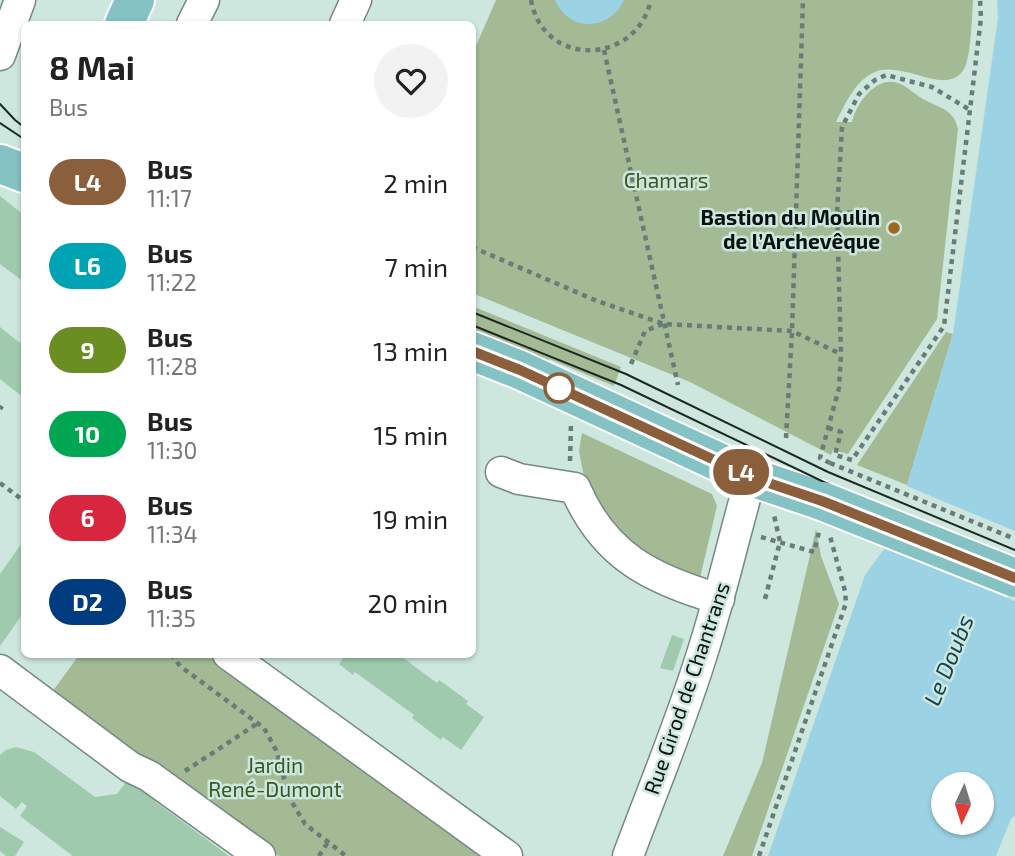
<!DOCTYPE html>
<html lang="fr">
<head>
<meta charset="utf-8">
<style>
  body { margin:0; font-family:"Exo 2",sans-serif; background:#f2f2f2; color:#222; height:100vh; display:flex; flex-direction:column; font-size:26px; white-space:nowrap }
  * { box-sizing:border-box; margin:0 }
  p { font-size:23px; color:#767676 }
  .icon { flex:none; width:38px; height:38px; fill:none; stroke:currentColor; stroke-width:2; stroke-linecap:round; stroke-linejoin:round }
  .map { position:relative; flex:1; overflow:hidden }
  .side { position:absolute; left:21px; top:21px; width:455px; height:637px; display:flex; flex-direction:column; background:#fff; border-radius:10px; box-shadow:0 2px 5px #0004 }
  .side>* { flex:none }
  .badge { padding:0 14px; border-radius:23px; font-size:24px; line-height:46px }
  .needle { width:46px; rotate:184deg }
  .buttons { position:absolute; left:931px; top:772px; display:grid; gap:14px }
  .buttons a { display:grid; place-items:center; width:63px; height:63px; border-radius:50%; background:#fff; box-shadow:0 2px 5px #0004; font-size:35px }
  .map>.badge { position:absolute; translate:-50% -50%; box-shadow:0 0 0 4px #fff }
  .round { display:grid; place-items:center; flex:none; width:74px; height:74px; border-radius:37px; background:#f2f2f2 }
  .overview { display:flex; align-items:center; justify-content:space-between; height:119px; padding:0 28px }
  h1 { font-size:33px; font-weight:700; line-height:52px }
  ul { padding:0; list-style:none }
  li { display:flex; align-items:center; gap:21px; height:84px; padding:0 28px }
  li div { flex:1 }
  li b { display:block; font-size:26px }
  li em { font-style:normal }
  li .badge { min-width:77px; font-weight:700; text-align:center }
  .map>svg:first-child { display:block }
  .green { fill:#a4ba95 }
  .water { fill:#9cd3e4; fill-rule:evenodd }
  .pier { fill:#cde7df }
  .building { fill:#a0caad }
  .lines { fill:none; stroke-linecap:round; stroke-linejoin:round }
  .minor-casing { stroke:#728a83; stroke-width:33 }
  .major-casing { stroke:#fff; stroke-width:42 }
  .path { stroke:#6a7c77; stroke-width:4.5; stroke-dasharray:5 5; stroke-linecap:butt }
  .minor { stroke:#fff; stroke-width:30 }
  .major { stroke:#85c2c4; stroke-width:38 }
  .tram { stroke:#1d2825; stroke-width:2 }
  .major-bridge-casing { stroke:#fff; stroke-width:42; stroke-linecap:butt }
  .path-bridge { stroke:#6a7c77; stroke-width:4.5; stroke-dasharray:5 5; stroke-linecap:butt }
  .major-bridge { stroke:#85c2c4; stroke-width:38 }
  .line-casing { stroke:#fff; stroke-width:16 }
  .line { stroke:#8b5e3c; stroke-width:10 }
  .poi-dot { fill:#9d6720; stroke:#cde7df; stroke-width:2.5 }
  .stop-dot { fill:#fff; stroke:#8b5e3c; stroke-width:3.5 }
  .labels { text-anchor:middle; dominant-baseline:central; stroke-width:5; stroke-linejoin:round; paint-order:stroke }
  .park-label { font-size:21px; fill:#39571f; stroke:#cde7df }
  .poi-label { font-size:21px; font-weight:bold; fill:#08110f; stroke:#cde7df; text-anchor:end }
  .street-label { font-size:21px; fill:#08110f; stroke:#cde7df }
  .water-label { font-size:23px; font-style:italic; fill:#134450; stroke:#cde7df }
</style>
</head>
<body>
<div class="map">
<svg width="1015" height="856" viewBox="0 0 1015 856">
  <rect width="100%" height="100%" fill="#cde7df"/>
  <g class="green">
    <path d="M496,0H973C972,15 971,58 964,69C947,98 904,60 875,72C855,80 845,105 836,122H852C856,104 876,75 898,83C908,86 917,97 927,101C942,109 954,110 958,129L937,319L848,454L833,450L831,455L690,382L472,293L473,53Z"/>
    <path d="M472,306L621,367L614,386L549,359L546,365L473,335Z"/>
    <path d="M946,332L953,334L907,485L857,465Z"/>
    <path d="M582,433L712,494L717,506L699,582L635,551L594,503L583,472L579,451Z"/>
    <path d="M816,529L821,556L839,604L752,856H723L762,763Z"/>
    <path d="M79,655H212L497,856H279L50,695Z"/>
  </g>
  <g class="water">
    <path d="M555,0H624C610,31 569,33 555,0Z"/>
    <path d="M997,0H1015V816L1011,819L996,856H768L865,575L890,541L953,334L998,18ZM943,784H982V822H943Z"/>
  </g>
  <path class="pier" d="M904,485L1015,531V601L881,547L887,539Z"/>
  <g class="building">
    <path d="M0,196L24,215V282L0,264Z"/>
    <path d="M0,327L20,343L24,337V398L0,379Z"/>
    <path d="M24,540V612L0,646V574Z"/>
    <path d="M672,635L684,639L673,671L660,668Z"/>
    <path d="M346,654H398L437,683L439,680L468,701L466,704L484,717L461,750L443,737L441,740L412,718L414,715L355,672L353,675L339,664Z"/>
    <path d="M16,747L34,752L95,797L117,794L127,781L134,786L155,789L156,802L229,856H73L20,816L27,806L22,802L16,809L0,796V755L6,750Z"/>
    <path d="M0,827L24,842L15,856H6L0,851Z"/>
  </g>
  <g class="lines">
    <defs>
      <g id="minor">
        <path d="M192,24L204,0"/>
        <path d="M345,24L356,0"/>
        <path d="M0,55L20,0"/>
        <path d="M501,472L519,479L575,488C604,556 651,579 719,599"/>
        <path d="M228,654L507,856"/>
        <path d="M0,670L130,767L149,776L260,856"/>
        <path d="M628,856C653,789 681,722 702,654C721,595 734,536 751,477"/>
      </g>
      <g id="major">
        <path d="M124,24L135,0"/>
        <path d="M0,164L24,173"/>
        <path d="M472,351L520,370L751,477L822,501"/>
      </g>
    </defs>
    <use href="#minor" class="minor-casing"/>
    <use href="#major" class="major-casing"/>
    <g class="path">
      <path d="M531,0C543,68 636,66 651,0"/>
      <path d="M604,50L678,385"/>
      <path d="M837,213L863,212"/>
      <path d="M472,247L597,301L664,324L792,331L841,354"/>
      <path d="M631,364L645,331L663,324"/>
      <path d="M0,409L2,406"/>
      <path d="M828,428L841,432L835,455L852,460L944,326L981,18L980,0"/>
      <path d="M786,438L792,331L803,0"/>
      <path d="M570,461L571,424"/>
      <path d="M830,463L820,458L839,388L841,354L837,213L842,127L859,94L875,80L886,75L932,87L970,110"/>
      <path d="M0,483L24,501"/>
      <path d="M761,537L814,552L819,532"/>
      <path d="M765,599L780,542L774,515"/>
      <path d="M171,654L180,666L264,728L276,750L290,799L305,824L346,856"/>
      <path d="M185,771L258,723"/>
      <path d="M319,856L328,842"/>
      <path d="M759,856L846,603L845,591L830,536"/>
    </g>
    <use href="#minor" class="minor"/>
    <use href="#major" class="major"/>
    <g class="tram">
      <path d="M0,104L15,120L24,127"/>
      <path d="M0,123L24,139"/>
      <path d="M472,312L626,374L828,472L1015,550"/>
      <path d="M472,325L621,385L826,483L1015,561"/>
    </g>
    <defs>
      <path id="major-bridge" d="M822,501L1015,578"/>
    </defs>
    <use href="#major-bridge" class="major-bridge-casing"/>
    <path class="path-bridge" d="M830,463L1015,539"/>
    <use href="#major-bridge" class="major-bridge"/>
  </g>
  <g class="lines">
    <defs>
      <path id="line" d="M472,351L520,370L751,477L822,501L1015,578"/>
    </defs>
    <use href="#line" class="line-casing"/>
    <use href="#line" class="line"/>
  </g>
  <circle class="poi-dot" cx="894" cy="228" r="7"/>
  <circle class="stop-dot" cx="559" cy="388" r="14"/>
  <g class="labels">
    <g class="park-label">
      <text x="666" y="179">Chamars</text>
      <text x="275" y="764">Jardin<tspan x="275" dy="24">René-Dumont</tspan></text>
    </g>
    <g class="poi-label">
      <text x="880" y="216">Bastion du Moulin<tspan x="880" dy="24">de l’Archevêque</tspan></text>
    </g>
    <g class="street-label">
      <text transform="translate(686 688) rotate(-71)">Rue Girod de Chantrans</text>
    </g>
    <g class="water-label">
      <text transform="translate(948 660) rotate(-68)">Le Doubs</text>
    </g>
  </g>
</svg>
<div class="buttons">
<a><svg class="needle" viewBox="-14 -14 28 28"><path d="M0-13l5 13h-10z" fill="#e53935"/><path d="M0 13l5-13h-10z" fill="#767676"/></svg></a>
</div>
<b class="badge" style="left:741px;top:472px;background:#8b5e3c;color:#fff">L4</b>
<section class="side">
<div class="overview"><div><h1>8 Mai</h1><p>Bus</p></div><a class="round"><svg class="icon" aria-label="heart" viewBox="0 0 24 24"><path d="M12 20l-8-8c-3-5 5-10 8-4 3-6 11-1 8 4z"/></svg></a></div>
<ul>
<li><span class="badge" style="background:#8b5e3c;color:#fff">L4</span><div><b>Bus</b><p>11:17</p></div><em>2 min</em></li>
<li><span class="badge" style="background:#00a3b4;color:#fff">L6</span><div><b>Bus</b><p>11:22</p></div><em>7 min</em></li>
<li><span class="badge" style="background:#6b8e23;color:#fff">9</span><div><b>Bus</b><p>11:28</p></div><em>13 min</em></li>
<li><span class="badge" style="background:#00a651;color:#fff">10</span><div><b>Bus</b><p>11:30</p></div><em>15 min</em></li>
<li><span class="badge" style="background:#d7263d;color:#fff">6</span><div><b>Bus</b><p>11:34</p></div><em>19 min</em></li>
<li><span class="badge" style="background:#003b80;color:#fff">D2</span><div><b>Bus</b><p>11:35</p></div><em>20 min</em></li>
</ul>
</section>
</div>
</body>
</html>
